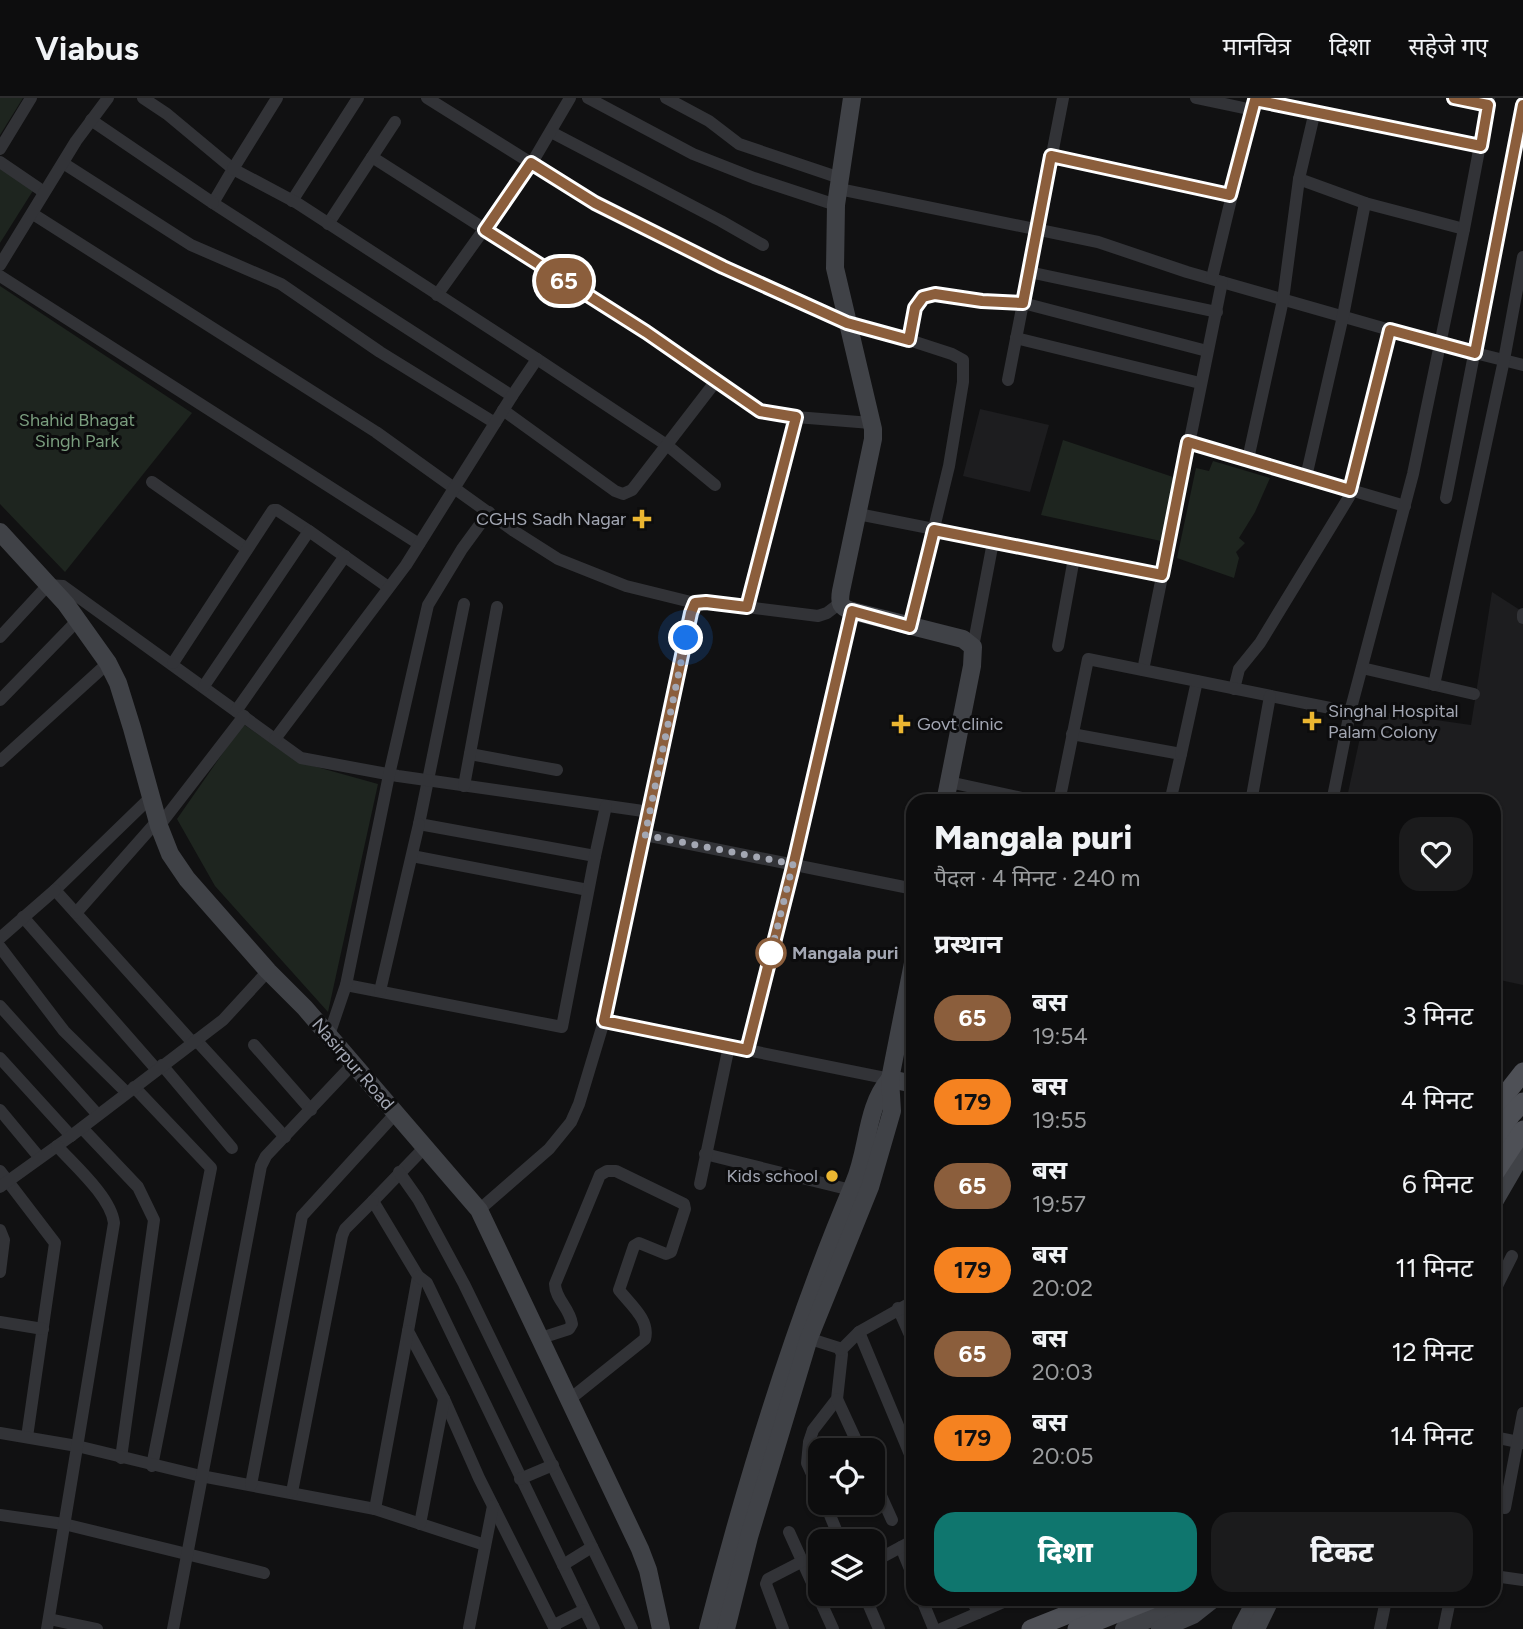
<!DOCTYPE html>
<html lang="hi">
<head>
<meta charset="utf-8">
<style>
  body { margin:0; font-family:Figtree,"Noto Sans Devanagari",sans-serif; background:#1b1b1c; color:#f1f3f6; height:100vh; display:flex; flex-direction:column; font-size:26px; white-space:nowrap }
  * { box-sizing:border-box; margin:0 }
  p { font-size:23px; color:#9a9c9e }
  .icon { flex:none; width:38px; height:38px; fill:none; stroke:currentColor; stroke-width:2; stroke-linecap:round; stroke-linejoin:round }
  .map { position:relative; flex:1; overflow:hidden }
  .side { position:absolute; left:906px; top:696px; width:595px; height:812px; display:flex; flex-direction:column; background:#0d0d0e; border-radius:21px; box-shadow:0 2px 5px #0004,0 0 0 2px #2d2d2e }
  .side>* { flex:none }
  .badge { padding:0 14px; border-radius:23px; font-size:24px; line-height:46px }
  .fabs { position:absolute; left:808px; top:1340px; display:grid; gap:14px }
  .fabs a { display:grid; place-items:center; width:77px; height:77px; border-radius:14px; background:#0d0d0e; box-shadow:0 2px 5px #0004,0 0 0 2px #2d2d2e; font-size:35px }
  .you { position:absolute; width:35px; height:35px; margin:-18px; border:5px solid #fff; border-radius:50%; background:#1a73e8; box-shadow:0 0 0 10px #1a73e833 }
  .map>.badge { position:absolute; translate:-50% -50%; box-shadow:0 0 0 4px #fff }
  h2 { padding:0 28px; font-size:26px; line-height:63px }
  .round { display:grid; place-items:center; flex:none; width:74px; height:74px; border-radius:21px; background:#1b1b1c }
  .head { display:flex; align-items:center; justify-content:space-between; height:119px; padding:0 28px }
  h1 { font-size:33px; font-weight:800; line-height:52px }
  .primary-button { display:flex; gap:14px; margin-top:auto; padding:14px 28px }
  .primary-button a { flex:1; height:80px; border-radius:21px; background:#0f766e; color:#fff; font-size:28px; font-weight:800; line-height:80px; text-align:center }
  .primary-button a+a { background:#1b1b1c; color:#f1f3f6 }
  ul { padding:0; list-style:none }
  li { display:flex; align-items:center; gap:21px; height:84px; padding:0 28px }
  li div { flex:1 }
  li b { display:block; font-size:26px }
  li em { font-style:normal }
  li .badge { min-width:77px; font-weight:700; text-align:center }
  header { display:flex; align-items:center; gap:42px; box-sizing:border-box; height:98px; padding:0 35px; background:#0d0d0e; border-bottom:2px solid #2d2d2e }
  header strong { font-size:33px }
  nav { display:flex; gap:38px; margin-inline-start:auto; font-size:24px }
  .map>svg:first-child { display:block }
  .built { fill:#1d1d1f }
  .green { fill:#1e251f }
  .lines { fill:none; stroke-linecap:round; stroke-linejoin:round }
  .street { stroke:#323337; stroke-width:12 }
  .secondary { stroke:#404247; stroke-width:18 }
  .primary { stroke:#4e5056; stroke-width:19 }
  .line-casing { stroke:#fff; stroke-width:16 }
  .line { stroke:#8b5e3c; stroke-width:10 }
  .walk { stroke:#a3a7b3; stroke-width:7; stroke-dasharray:0 12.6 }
  .poi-dot { fill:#ebb631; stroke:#0c0c0d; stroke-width:2.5 }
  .stop-dot { fill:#fff; stroke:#8b5e3c; stroke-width:3.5 }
  .labels { text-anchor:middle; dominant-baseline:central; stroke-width:6; stroke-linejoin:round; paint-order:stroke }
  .park-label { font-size:18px; fill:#7a9d7e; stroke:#0c0c0d }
  .poi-label { font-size:18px; fill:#a3a7b3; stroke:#0c0c0d; text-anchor:end }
  .stop-label { font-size:18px; font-weight:bold; fill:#a3a7b3; stroke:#0c0c0d; text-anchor:start }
  .street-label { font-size:18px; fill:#a3a7b3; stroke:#0c0c0d }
</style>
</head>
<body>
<header>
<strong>Viabus</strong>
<nav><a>मानचित्र</a><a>दिशा</a><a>सहेजे गए</a></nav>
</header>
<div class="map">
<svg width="1523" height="1531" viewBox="0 0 1523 1531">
  <rect width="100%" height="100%" fill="#111112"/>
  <g class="built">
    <path d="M980,311L1049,327L1030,394L963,378Z"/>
    <path d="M1492,494L1523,514V887L1495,881L1494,704H1346L1366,612L1471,627Z"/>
  </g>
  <g class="green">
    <path d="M0,0H23L0,37Z"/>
    <path d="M0,69L34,91L0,145Z"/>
    <path d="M0,188L192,315L65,474L0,406Z"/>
    <path d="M1063,342L1176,380L1161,443L1041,417Z"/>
    <path d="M1213,363L1270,380L1255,414L1239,440L1245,445L1236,454L1239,460L1234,480L1177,460L1196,370L1209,373Z"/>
    <path d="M243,626L299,664L378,686L328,914L215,788L177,721Z"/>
  </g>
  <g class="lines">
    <g class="street">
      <path d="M143,0L167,16L233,71L213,105L512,298"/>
      <path d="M427,0L595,105L723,169L847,224L909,242L952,256L963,262V284L949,368L910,529"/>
      <path d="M588,0L693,56L754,80L836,107"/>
      <path d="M666,0L709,23L739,46L840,80"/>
      <path d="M1196,0L1253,12"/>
      <path d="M1256,0L1315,13"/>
      <path d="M1454,0L1487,7"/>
      <path d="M91,22L213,105"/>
      <path d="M551,34L721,123L763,147"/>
      <path d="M0,51L31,0"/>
      <path d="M1051,58L1230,97"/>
      <path d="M372,59L646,234L760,313L796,319L871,325"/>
      <path d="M0,64L44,94"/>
      <path d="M63,65L191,147L281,186L380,254L495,325"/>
      <path d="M1299,81L1365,105"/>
      <path d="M839,91L1098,144L1187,174L1439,246L1523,267"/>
      <path d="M292,103L358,0"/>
      <path d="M33,116L376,334L514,433L558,461L626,488L695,505L706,504L818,518L827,515L840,505"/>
      <path d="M328,126L395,24"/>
      <path d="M0,167L76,43L108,0"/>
      <path d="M1029,174L1217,214"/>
      <path d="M0,178L419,446"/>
      <path d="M1212,180L1255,2"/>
      <path d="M437,197L533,63L570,0"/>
      <path d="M1016,240L1200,285"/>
      <path d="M909,242L918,203L923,199L935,196L981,203L1023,205L1207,253"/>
      <path d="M537,261L668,348L715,387"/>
      <path d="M1008,282L1063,0"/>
      <path d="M503,312L615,393L623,396L632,392L716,283"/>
      <path d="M1188,344L1405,408"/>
      <path d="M1248,361L1283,202L1299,81L1315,13L1481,48"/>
      <path d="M1306,379L1343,218L1365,105L1464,131"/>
      <path d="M152,384L247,451"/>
      <path d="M1446,400L1523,6"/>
      <path d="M858,416L1162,476"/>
      <path d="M464,506L419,726L595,758"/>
      <path d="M746,509L796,319"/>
      <path d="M1523,516V520"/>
      <path d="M0,539L48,487L63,488L301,660L398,678L650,714"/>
      <path d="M1058,548L1074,460"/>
      <path d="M973,549L993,444"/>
      <path d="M173,565L273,412H277L309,433"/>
      <path d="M1362,570L1474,596"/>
      <path d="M1143,572L1222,184"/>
      <path d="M1434,587L1504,262L1523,159"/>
      <path d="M204,588L309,433L388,489"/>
      <path d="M1234,591L1239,571L1260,545L1349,399L1390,232"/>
      <path d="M0,602L78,522"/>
      <path d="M236,613L345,458"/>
      <path d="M1072,636L1181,656L1170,704"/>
      <path d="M275,641L406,467L512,298L537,261L297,105L233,71L277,0"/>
      <path d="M470,656L557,672"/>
      <path d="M1181,656L1197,583"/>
      <path d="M0,663L108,565"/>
      <path d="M949,684L1040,704"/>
      <path d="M464,688L497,509"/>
      <path d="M152,698L55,792L193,945"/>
      <path d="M1059,704L1088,561L1350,614"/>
      <path d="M1251,704L1270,598"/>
      <path d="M1332,704L1350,614L1413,376L1464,131L1489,0"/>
      <path d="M159,728L244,618"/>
      <path d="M645,737L914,791"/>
      <path d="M412,758L588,792"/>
      <path d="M76,815L158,722"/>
      <path d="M23,819L157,972"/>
      <path d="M0,840L55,792"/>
      <path d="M0,849L64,933L126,994"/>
      <path d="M346,887L562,929L595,758L606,708"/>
      <path d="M380,893L419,726"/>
      <path d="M0,908L98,1017"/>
      <path d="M604,923L890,981"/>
      <path d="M329,937L346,887L389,677L428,507L462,451L489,414"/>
      <path d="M196,942L285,1039"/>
      <path d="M254,947L311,1012"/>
      <path d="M747,952L791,773L852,513"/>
      <path d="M0,960L71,1038"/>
      <path d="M162,967L232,1050"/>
      <path d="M134,989L211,1070L152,1368"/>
      <path d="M0,1012L39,1059"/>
      <path d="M82,1030L138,1089L154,1122L121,1360"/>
      <path d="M425,1049L373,1103L418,1178L408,1233L444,1301L479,1380L555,1531"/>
      <path d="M705,1056L851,1092"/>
      <path d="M0,1073L55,1145L27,1339"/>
      <path d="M399,1074L418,1101L464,1186L632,1531"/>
      <path d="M700,1086L729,948"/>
      <path d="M0,1089L71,1038L223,922L268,873"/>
      <path d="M479,1112L549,1051L571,1024L579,1006L604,923L691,515L695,505"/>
      <path d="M0,1132L4,1142L0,1174"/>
      <path d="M418,1178L427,1185L594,1531"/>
      <path d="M1494,1194L1512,1158"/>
      <path d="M898,1210L914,1246"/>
      <path d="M0,1224L43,1231"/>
      <path d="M859,1234L914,1366"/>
      <path d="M801,1238L839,1250L842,1256L837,1301L813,1332L809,1344L807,1365L821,1396"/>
      <path d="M541,1240L569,1231L572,1226C570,1210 555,1201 555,1186L600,1077L607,1073H616L684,1106L685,1111L671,1154L666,1156L639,1145L634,1148L619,1192C631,1207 650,1222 645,1241L570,1301"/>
      <path d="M841,1252L859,1234L914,1203"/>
      <path d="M837,1301L861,1353"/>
      <path d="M0,1335L77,1348L201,1378L375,1411L485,1447"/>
      <path d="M1494,1339L1523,1345"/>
      <path d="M873,1380L892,1422"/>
      <path d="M520,1381L553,1367"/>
      <path d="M251,1387L302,1118L396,1015"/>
      <path d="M292,1394L342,1138L345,1131L373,1103"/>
      <path d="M825,1405L841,1444"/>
      <path d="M1505,1410L1523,1315"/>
      <path d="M375,1411L408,1233"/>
      <path d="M0,1417L64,1426L264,1475"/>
      <path d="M420,1426L444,1301"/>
      <path d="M789,1434L833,1531"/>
      <path d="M901,1449L914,1481"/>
      <path d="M873,1464L914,1442"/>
      <path d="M563,1467L592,1449"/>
      <path d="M1494,1478L1523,1482"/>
      <path d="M864,1496L879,1531"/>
      <path d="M922,1502L934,1531"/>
      <path d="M972,1502L978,1515"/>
      <path d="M49,1521L97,1531"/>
      <path d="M554,1527L584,1512"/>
      <path d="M469,1530L493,1408"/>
      <path d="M47,1531L114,1125C111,1099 74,1067 57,1048"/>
      <path d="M173,1531L261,1068L266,1058L353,966"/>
      <path d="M783,1531L766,1486L768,1481L803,1463"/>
      <path d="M941,1531L1008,1502"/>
      <path d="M1380,1531L1386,1502"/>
      <path d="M1444,1531L1450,1502"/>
    </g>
    <g class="secondary">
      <path d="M852,0L836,107L835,170L873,331V341L841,493C839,505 840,509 852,513L963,541L973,549L972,568L945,704"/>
      <path d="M0,434L66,506L108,565L118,585L132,630L159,728L170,756L187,781L268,873L305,910L479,1112L640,1451L648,1472L661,1531"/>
      <path d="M890,981L914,986"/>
      <path d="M1494,1104L1523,1054"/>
      <path d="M708,1531C747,1380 793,1228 854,1085C869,1051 865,1010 890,981"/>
      <path d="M726,1531L749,1439L809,1240L870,1089L892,1013L890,981L914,860"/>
      <path d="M1124,1531L1191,1504L1210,1503"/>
      <path d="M1160,1531L1193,1517L1212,1502"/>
      <path d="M1241,1531L1256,1502"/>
      <path d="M1256,1531L1270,1502"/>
    </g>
    <g class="primary">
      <path d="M1494,1011L1523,974"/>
      <path d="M1494,1043L1511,1017L1523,1004"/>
      <path d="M1494,1076L1523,1032"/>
      <path d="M1031,1531L1104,1502"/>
      <path d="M1077,1531L1150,1502"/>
    </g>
  </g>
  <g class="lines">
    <defs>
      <path id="line" d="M1454,0L1488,7L1481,48L1255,2L1230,97L1051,58L1023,205L982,203L935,196L923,199L915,210L909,242L847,225L723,169L595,105L531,65L485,132L646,234L760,313L796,319L747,509L706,504L695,505L691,515L604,923L747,952L792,773L852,513L910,529L934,432L1162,477L1188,344L1350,392L1390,232L1475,255L1523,7"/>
    </defs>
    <use href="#line" class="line-casing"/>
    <use href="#line" class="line"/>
    <path class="walk" d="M686,540L645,737L793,766L771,855"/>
  </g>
  <g class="poi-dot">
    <path d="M638.5 410.5h7v7h7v7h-7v7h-7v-7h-7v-7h7z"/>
    <path d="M1308.5 612.5h7v7h7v7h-7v7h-7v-7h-7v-7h7z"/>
    <path d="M897.5 615.5h7v7h7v7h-7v7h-7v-7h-7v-7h7z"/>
    <circle cx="832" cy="1078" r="7"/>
  </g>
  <circle class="stop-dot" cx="771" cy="855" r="14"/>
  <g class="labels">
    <g class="park-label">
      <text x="77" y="322">Shahid Bhagat<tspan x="77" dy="21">Singh Park</tspan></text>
    </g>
    <g class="poi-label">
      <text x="626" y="421">CGHS Sadh Nagar</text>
      <text x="1328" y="613" text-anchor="start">Singhal Hospital<tspan x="1328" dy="21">Palam Colony</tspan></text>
      <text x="917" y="626" text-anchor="start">Govt clinic</text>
      <text x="818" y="1078">Kids school</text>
    </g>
    <g class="stop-label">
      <text x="792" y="855">Mangala puri</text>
    </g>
    <g class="street-label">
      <text transform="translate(353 966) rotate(49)">Nasirpur Road</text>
    </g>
  </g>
</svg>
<div class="fabs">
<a><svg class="icon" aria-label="locate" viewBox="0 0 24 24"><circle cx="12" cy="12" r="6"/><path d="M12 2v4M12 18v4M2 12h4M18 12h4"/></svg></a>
<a><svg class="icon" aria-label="layers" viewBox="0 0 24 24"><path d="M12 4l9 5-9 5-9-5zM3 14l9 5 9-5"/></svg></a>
</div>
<div class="you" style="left:686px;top:540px"></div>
<b class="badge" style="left:564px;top:183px;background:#8b5e3c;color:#fff">65</b>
<section class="side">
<div class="head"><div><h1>Mangala puri</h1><p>पैदल · 4 मिनट · 240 m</p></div><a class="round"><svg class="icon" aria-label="heart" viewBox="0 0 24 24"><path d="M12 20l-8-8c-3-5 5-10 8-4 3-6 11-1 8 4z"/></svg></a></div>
<h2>प्रस्थान</h2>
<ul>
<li><span class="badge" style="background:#8b5e3c;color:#fff">65</span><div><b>बस</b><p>19:54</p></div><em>3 मिनट</em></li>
<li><span class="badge" style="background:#f58220;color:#111">179</span><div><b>बस</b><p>19:55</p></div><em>4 मिनट</em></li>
<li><span class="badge" style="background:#8b5e3c;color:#fff">65</span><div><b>बस</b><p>19:57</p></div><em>6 मिनट</em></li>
<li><span class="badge" style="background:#f58220;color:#111">179</span><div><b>बस</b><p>20:02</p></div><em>11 मिनट</em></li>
<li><span class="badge" style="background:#8b5e3c;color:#fff">65</span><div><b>बस</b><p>20:03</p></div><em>12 मिनट</em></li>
<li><span class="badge" style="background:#f58220;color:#111">179</span><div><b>बस</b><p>20:05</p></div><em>14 मिनट</em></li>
</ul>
<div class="primary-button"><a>दिशा</a><a>टिकट</a></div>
</section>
</div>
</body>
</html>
